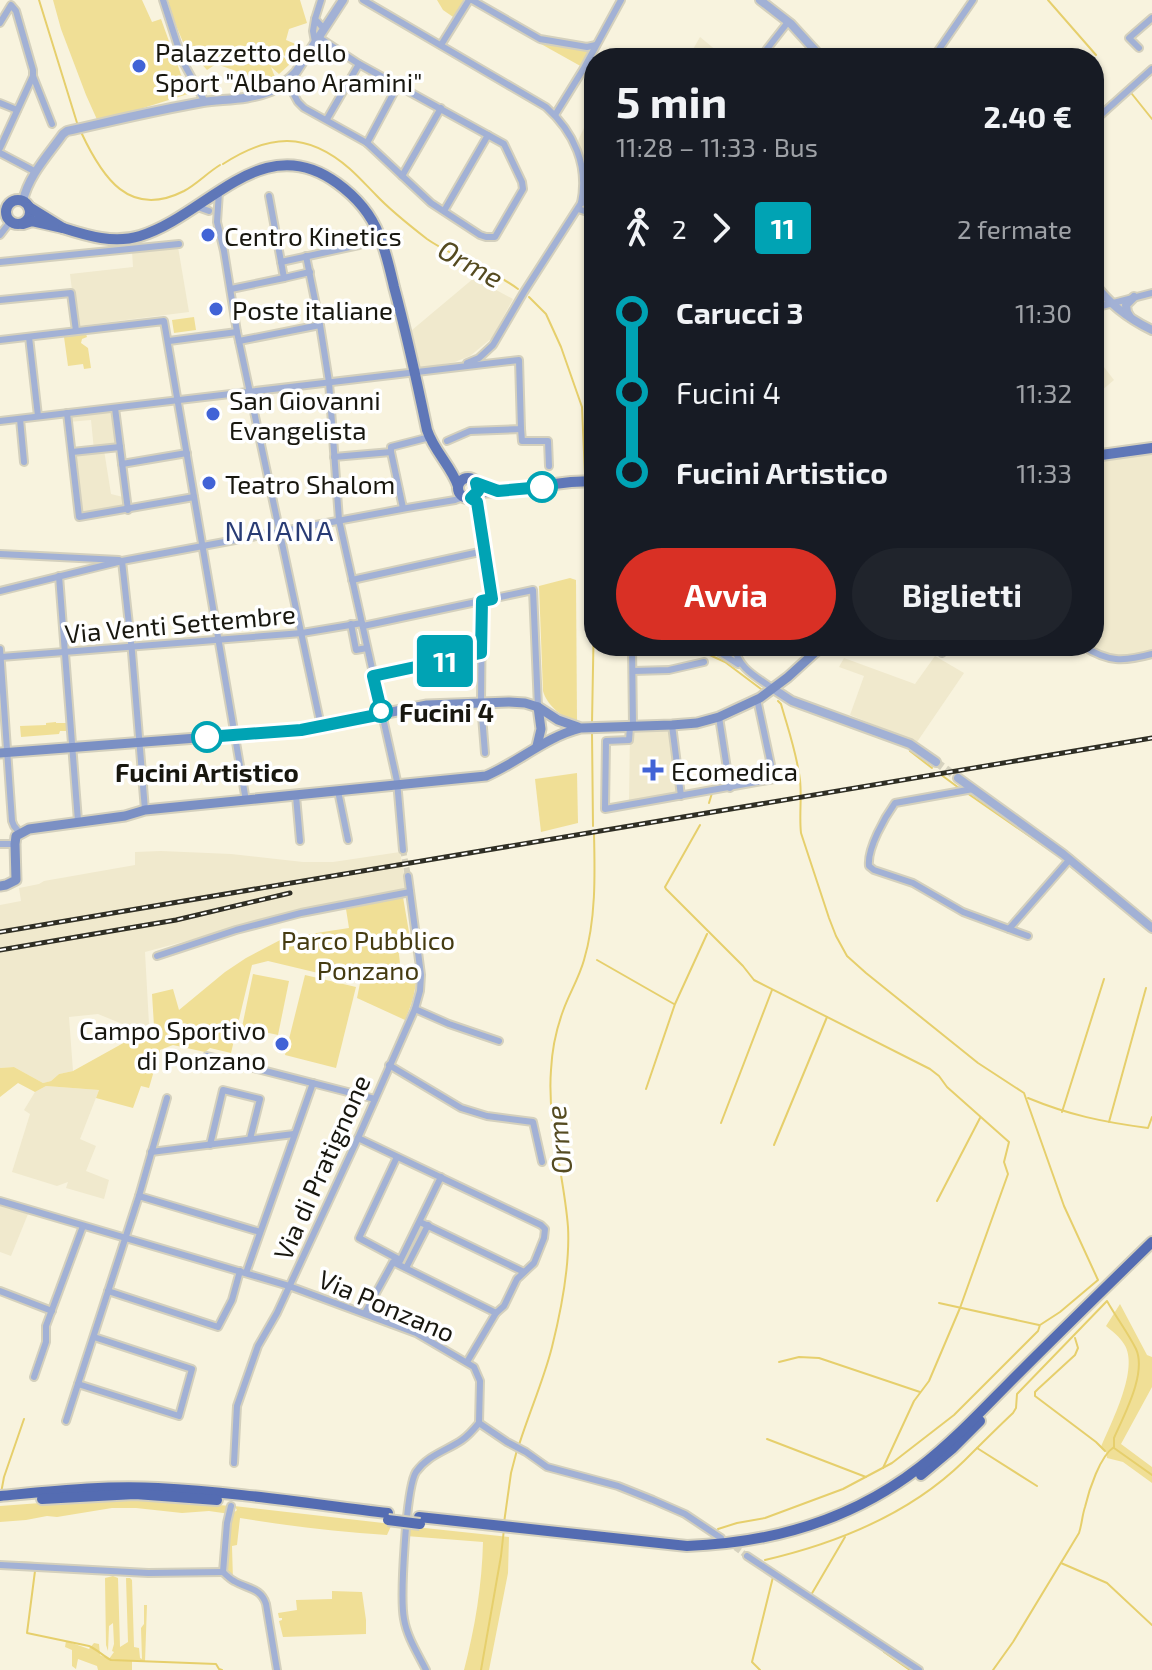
<!DOCTYPE html>
<html lang="it">
<head>
<meta charset="utf-8">
<style>
  body { margin:0; font-family:"Exo 2",sans-serif; background:#20242c; color:#f1f3f6; height:100vh; display:flex; flex-direction:column; font-size:30px; white-space:nowrap }
  * { box-sizing:border-box; margin:0 }
  p { font-size:26px; color:#9ea1a6 }
  .icon { flex:none; width:44px; height:44px; fill:none; stroke:currentColor; stroke-width:2; stroke-linecap:round; stroke-linejoin:round }
  .map { position:relative; flex:1; overflow:hidden }
  .drawer { position:absolute; left:584px; top:48px; width:520px; height:608px; display:flex; flex-direction:column; background:#171b24; border-radius:32px; box-shadow:0 2px 6px #0004 }
  .drawer>* { flex:none }
  .badge { padding:0 16px; border-radius:6px; font-size:28px; line-height:52px }
  .map>.badge { position:absolute; translate:-50% -50%; box-shadow:0 0 0 4px #fff }
  .legs { display:flex; align-items:center; gap:12px; height:88px; padding:0 32px; font-size:26px }
  .legs p { margin-inline-start:auto }
  .headline { display:flex; align-items:center; justify-content:space-between; height:136px; padding:0 32px }
  h1 { font-size:44px; font-weight:700; line-height:60px }
  .action { display:flex; gap:16px; margin-top:auto; padding:16px 32px }
  .action a { flex:1; height:92px; border-radius:48px; background:#d93025; color:#fff; font-size:32px; font-weight:700; line-height:92px; text-align:center }
  .action a+a { background:#20242c; color:#f1f3f6 }
  ul { padding:0 32px; list-style:none }
  li { display:flex; align-items:center; gap:28px; height:80px; font-size:30px }
  li i { display:grid; place-items:center; width:12px; height:100%; margin:0 10px; background:currentColor }
  li i::after { content:''; width:20px; height:20px; margin:-10px; border:6px solid; border-radius:50%; background:#171b24 }
  li p { margin-inline-start:auto }
  li:first-child i { background:linear-gradient(#0000 50%,currentColor 0) }
  li:last-child i { background:linear-gradient(currentColor 50%,#0000 0) }
  .map>svg:first-child { display:block }
  .built { fill:#f0e9cd }
  .green { fill:#f0df96 }
  .lines { fill:none; stroke-linecap:round; stroke-linejoin:round }
  .stream { stroke:#e6cf6c; stroke-width:2 }
  .minor-tunnel { stroke:#d6d2bf; stroke-width:6; stroke-dasharray:6 3; stroke-linecap:butt }
  .tertiary-tunnel { stroke:#d6d2bf; stroke-width:8; stroke-dasharray:8 4; stroke-linecap:butt }
  .minor-casing { stroke:#d4d0bd; stroke-width:10 }
  .tertiary-casing { stroke:#d4d0bd; stroke-width:12 }
  .secondary-casing { stroke:#d4d0bd; stroke-width:13 }
  .primary-casing { stroke:#d4d0bd; stroke-width:14 }
  .trunk-casing { stroke:#d4d0bd; stroke-width:14 }
  .minor { stroke:#a2b1d5; stroke-width:6 }
  .tertiary { stroke:#a2b1d5; stroke-width:8 }
  .secondary { stroke:#7b90c4; stroke-width:9 }
  .primary { stroke:#5f77b8; stroke-width:10 }
  .trunk { stroke:#546cb2; stroke-width:10 }
  .rail-casing { stroke:#2f2e24; stroke-width:5 }
  .rail { stroke:#fff; stroke-width:2; stroke-dasharray:6; stroke-linecap:butt }
  .trunk-bridge-casing { stroke:#d4d0bd; stroke-width:14; stroke-linecap:butt }
  .trunk-bridge { stroke:#546cb2; stroke-width:10 }
  .line-1-casing { stroke:#fff; stroke-width:18 }
  .line-1 { stroke:#00a3b4; stroke-width:12 }
  .poi-dot { fill:#4163d6; stroke:#fff; stroke-width:3 }
  .stop-1-dot { fill:#fff; stroke:#00a3b4; stroke-width:4 }
  .labels { text-anchor:middle; dominant-baseline:central; stroke-width:7; stroke-linejoin:round; paint-order:stroke }
  .poi-label { font-size:26px; fill:#18170f; stroke:#fff; text-anchor:start }
  .street-label { font-size:26px; fill:#18170f; stroke:#fff }
  .stop-label { font-size:26px; font-weight:bold; fill:#18170f; stroke:#fff; text-anchor:start }
  .park-label { font-size:26px; fill:#453b11; stroke:#fff }
  .water-label { font-size:28px; font-style:italic; fill:#554b21; stroke:#fff }
  .neighbourhood-label { font-size:28px; letter-spacing:2px; fill:#293c75; stroke:#fff }
</style>
</head>
<body>
<div class="map">
<svg width="1152" height="1670" viewBox="0 0 1152 1670">
  <rect width="100%" height="100%" fill="#f8f3de"/>
  <g class="built">
    <path d="M700,37L723,56L726,58H688Z"/>
    <path d="M594,113V183L592,181L575,147L590,115Z"/>
    <path d="M178,247L189,312L78,326L75,291L72,290L70,274L133,267L132,251Z"/>
    <path d="M474,278L513,299L492,338L470,356L455,362L420,368L412,330Z"/>
    <path d="M1094,354L1114,380L1094,397Z"/>
    <path d="M115,408L120,447L104,450L111,494L127,498L128,510L79,517L72,452L94,450L91,420L68,422L67,413Z"/>
    <path d="M1152,453V650L1128,656L1106,655L1091,646H1094V461Z"/>
    <path d="M935,656L964,673L917,742L850,715L864,676L839,667L844,658L915,684Z"/>
    <path d="M672,725L681,796L629,805L630,727Z"/>
    <path d="M161,851L231,854L303,862H333L400,852L407,889L288,914L145,952L149,1024L137,1030L98,1014L69,1017L73,1071L59,1074L51,1081L43,1083L14,1067L0,1068V905L21,901L19,888L39,884L44,881L135,865V852Z"/>
    <path d="M46,1086L99,1090L80,1139L96,1146L86,1171L109,1180L104,1199L66,1188L68,1182L57,1186L12,1172L30,1114L24,1110L35,1092Z"/>
    <path d="M0,1205L28,1214L11,1256L0,1252Z"/>
  </g>
  <g class="green">
    <path d="M53,0H142L152,22L161,19L188,94L108,119L99,124L86,95L61,29Z"/>
    <path d="M168,0H300L307,23L289,29L286,40L298,45L294,58L282,55L290,64L279,74L271,67L275,77L261,83L256,74L255,86L238,85L239,72L216,64L207,70L198,60L190,45L185,47L173,18Z"/>
    <path d="M437,0H469L456,19L443,10Z"/>
    <path d="M540,39L562,43L596,45L584,68L541,44Z"/>
    <path d="M194,317L196,330L174,333L172,320Z"/>
    <path d="M86,334L87,337L82,339L81,343L88,348L91,368L84,369L83,364L68,366L64,337Z"/>
    <path d="M570,578L576,580L577,722C563,718 547,706 543,691L539,586Z"/>
    <path d="M56,722V723H67V731H60L59,734L21,737L20,726L46,725V723Z"/>
    <path d="M577,773L578,823L541,832L535,779Z"/>
    <path d="M403,897L411,944L398,946L401,972L416,971C417,989 412,1004 405,1020L357,998L360,983L268,961L252,965L231,1053L210,1048L205,1052L173,1045L160,1050L149,1088L141,1086L133,1108L96,1098L99,1090L46,1086L35,1092L18,1083L0,1097V1068L14,1067L43,1083L51,1081L59,1074L73,1071L154,1026L152,994L173,989L179,1010L225,972L246,958L284,938L349,928L346,909Z"/>
    <path d="M253,974L289,981L278,1035L242,1027Z"/>
    <path d="M305,975L356,987L336,1068L285,1055Z"/>
    <path d="M1120,1304L1147,1355L1152,1357V1387L1121,1444L1152,1467V1483L1123,1462L1107,1458L1106,1452L1101,1447C1111,1423 1140,1368 1124,1344C1120,1337 1112,1331 1106,1326Z"/>
    <path d="M121,1497L231,1506L230,1514L209,1511L182,1513L136,1508H112L57,1517L47,1516L26,1520L0,1522V1506Z"/>
    <path d="M234,1506L392,1524L387,1535C337,1532 289,1526 240,1518L237,1545L232,1546L233,1581L223,1572L224,1556L231,1515L237,1510Z"/>
    <path d="M406,1526L509,1537L508,1573L489,1670H464C475,1628 482,1585 483,1542L406,1536Z"/>
    <path d="M113,1576L118,1578L120,1647L128,1642L126,1578H130L132,1580L134,1647L139,1648L140,1658L142,1659L141,1628L144,1624V1605H147L145,1662L132,1660V1670H98L97,1666L78,1659L76,1669L72,1666V1650L65,1647L66,1641L89,1649L94,1643L99,1644L100,1655L109,1659L114,1652L112,1651L114,1644L113,1623L109,1626L108,1651L106,1645L105,1578Z"/>
    <path d="M332,1591L362,1592L366,1620V1634L283,1637L279,1621L282,1620V1618H279L278,1613L297,1610L296,1600L332,1599Z"/>
  </g>
  <g class="lines">
    <g class="stream">
      <path d="M39,0L78,126"/>
      <path d="M1048,0L1096,55"/>
      <path d="M1132,94L1152,119"/>
      <path d="M81,132C102,177 129,219 184,191C197,184 207,173 220,165"/>
      <path d="M223,164C269,134 307,131 350,169C359,177 367,186 376,195C391,211 409,225 427,239C454,258 490,268 518,289"/>
      <path d="M529,297L546,314L561,347L582,407L585,475"/>
      <path d="M587,486L591,537L594,613L592,723"/>
      <path d="M690,646L725,662L761,689"/>
      <path d="M592,733L593,826"/>
      <path d="M910,751L932,768"/>
      <path d="M940,774L959,788"/>
      <path d="M967,793L1054,853"/>
      <path d="M709,803L712,793"/>
      <path d="M700,825L665,887L666,889L743,966L754,980L930,1069L939,1076L947,1087L1009,1142L1004,1162L1008,1174L960,1308L929,1381L914,1401L883,1468"/>
      <path d="M1069,865L1152,933"/>
      <path d="M597,960L674,1004"/>
      <path d="M646,1089L675,1004L707,934"/>
      <path d="M1028,1098C1069,1115 1103,1122 1148,1128L1152,1117"/>
      <path d="M1062,1112L1104,979"/>
      <path d="M1109,1122L1146,988"/>
      <path d="M721,1123L772,990"/>
      <path d="M774,1145L827,1017"/>
      <path d="M937,1201L980,1118"/>
      <path d="M939,1303L1039,1325"/>
      <path d="M1075,1338L1078,1348L1075,1355L1038,1389L1035,1392V1396L1096,1442L1105,1451"/>
      <path d="M779,1362L799,1357L819,1358L920,1392"/>
      <path d="M767,1439L866,1477"/>
      <path d="M519,1445C529,1413 544,1379 552,1347C561,1311 570,1264 568,1227C564,1174 547,1123 551,1070C552,1050 556,1030 563,1011C569,994 579,978 584,960C596,920 595,875 594,833"/>
      <path d="M977,1448L1037,1486"/>
      <path d="M1114,1448L1152,1475"/>
      <path d="M1,1493L4,1477L24,1419"/>
      <path d="M504,1523L511,1473L517,1450"/>
      <path d="M718,1529L737,1523L765,1518L843,1489L892,1463L954,1415L1038,1331L1040,1325L1060,1312L1098,1280L1064,1206L1024,1093L978,1063L866,973L847,956L836,936L829,918L801,833C799,815 802,798 800,780C797,754 788,729 781,704L778,701"/>
      <path d="M765,1560C838,1543 910,1514 964,1461C980,1445 996,1429 1013,1413L1016,1408L1017,1394L1107,1301C1116,1317 1128,1333 1136,1349C1147,1373 1124,1415 1114,1438V1447"/>
      <path d="M5,1562L35,1563"/>
      <path d="M1061,1563L1107,1583L1152,1625"/>
      <path d="M35,1571L27,1633L89,1646C98,1650 103,1656 111,1660L216,1664L219,1669L222,1670"/>
      <path d="M811,1595L845,1537"/>
      <path d="M884,1652L910,1670"/>
      <path d="M481,1670L501,1556L504,1529"/>
      <path d="M760,1670L752,1662L773,1577"/>
      <path d="M993,1670L1013,1642L1079,1533C1082,1524 1082,1516 1085,1507C1089,1490 1100,1456 1114,1447"/>
    </g>
    <g class="minor-tunnel">
      <path d="M403,850L408,876"/>
      <path d="M728,1542L747,1556"/>
    </g>
    <path class="tertiary-tunnel" d="M936,762L958,778"/>
    <defs>
      <g id="minor">
        <path d="M163,0L183,62L205,102"/>
        <path d="M321,0L315,19L324,29"/>
        <path d="M363,0L546,107C574,132 589,166 581,203L524,292L493,345L479,358L467,363"/>
        <path d="M472,0L540,39L587,47L596,45"/>
        <path d="M315,19L313,31L315,42"/>
        <path d="M0,23L11,5L16,11L33,70V76L52,124"/>
        <path d="M441,45L469,0"/>
        <path d="M1139,48L1129,38L1152,18"/>
        <path d="M760,58L788,22"/>
        <path d="M933,58L973,0"/>
        <path d="M287,82L298,102L304,108L367,143L431,203L480,235L486,237H495L523,189L522,182L504,144L359,64L318,37"/>
        <path d="M0,103L17,110"/>
        <path d="M555,115L584,68L621,0"/>
        <path d="M327,119L359,64"/>
        <path d="M1094,121L1152,69"/>
        <path d="M367,143L398,85"/>
        <path d="M0,148L33,76"/>
        <path d="M0,153L36,172"/>
        <path d="M586,168L594,187"/>
        <path d="M402,176L441,108"/>
        <path d="M219,192L217,222L224,251L237,332L321,726"/>
        <path d="M581,203L586,202L594,203"/>
        <path d="M195,206L209,211"/>
        <path d="M578,209L594,214"/>
        <path d="M444,211L488,135"/>
        <path d="M0,235L10,222"/>
        <path d="M306,256L320,325L329,382L339,520L397,781L403,850"/>
        <path d="M0,262L179,244"/>
        <path d="M281,262L359,245"/>
        <path d="M284,278L310,272"/>
        <path d="M231,289L284,278L269,196"/>
        <path d="M0,300L71,293L76,331"/>
        <path d="M1094,308L1152,293"/>
        <path d="M29,337L38,416"/>
        <path d="M0,340L164,321L246,801"/>
        <path d="M169,341L237,332"/>
        <path d="M239,341L320,325"/>
        <path d="M115,408L128,510"/>
        <path d="M67,413L79,517L194,497"/>
        <path d="M20,419L24,462"/>
        <path d="M0,421L519,360L521,429L470,431L447,441"/>
        <path d="M521,429L522,441H548L549,466"/>
        <path d="M72,452L120,447"/>
        <path d="M391,452L403,508"/>
        <path d="M334,457L391,452V447L430,437"/>
        <path d="M122,464L187,453"/>
        <path d="M471,498L477,502L492,599"/>
        <path d="M0,554L119,560"/>
        <path d="M122,561L132,652L145,810"/>
        <path d="M59,576L78,821"/>
        <path d="M352,580L484,551"/>
        <path d="M0,591L122,561L407,508L455,500L463,497"/>
        <path d="M482,601L481,703L485,753"/>
        <path d="M351,624L356,650L367,648"/>
        <path d="M363,626L533,590L538,707"/>
        <path d="M632,646L633,726"/>
        <path d="M710,646L738,664"/>
        <path d="M734,646C738,668 755,676 772,688"/>
        <path d="M1083,646C1108,662 1123,662 1152,654"/>
        <path d="M0,649L12,821L14,826L20,833"/>
        <path d="M942,653L946,646"/>
        <path d="M1,657L302,633L362,623"/>
        <path d="M633,671L669,670L704,662"/>
        <path d="M373,676L481,653"/>
        <path d="M719,717L730,788"/>
        <path d="M672,725L681,796"/>
        <path d="M630,727L629,740L606,741L605,809L774,779L757,699"/>
        <path d="M973,789L895,803C885,817 867,848 869,866L874,870L913,883L963,912L1009,929L1070,859"/>
        <path d="M338,791L348,840"/>
        <path d="M296,796L300,841"/>
        <path d="M0,844H15"/>
        <path d="M1009,929L1028,936"/>
        <path d="M157,956L236,930L301,913L410,892"/>
        <path d="M415,1009L449,1024L499,1041"/>
        <path d="M207,1056L375,1099"/>
        <path d="M389,1065L461,1108L487,1116L533,1122L542,1162"/>
        <path d="M358,1138L541,1225L545,1229L544,1238L534,1263L517,1279L504,1306L496,1313L467,1362"/>
        <path d="M210,1145L223,1090L260,1099L250,1139"/>
        <path d="M151,1152L294,1134"/>
        <path d="M397,1157L359,1238L400,1260"/>
        <path d="M139,1196L260,1232"/>
        <path d="M0,1201L289,1286L416,1333L474,1367L480,1381L479,1423C474,1429 468,1436 462,1440C446,1451 428,1455 416,1472C406,1488 400,1598 404,1619C407,1637 418,1654 426,1670"/>
        <path d="M420,1222L524,1272"/>
        <path d="M400,1261L441,1177"/>
        <path d="M406,1268L428,1225"/>
        <path d="M246,1273L313,1083"/>
        <path d="M0,1291L52,1311"/>
        <path d="M108,1291L218,1327L232,1300L240,1271"/>
        <path d="M365,1313L393,1262L496,1313"/>
        <path d="M34,1377L46,1342V1326L83,1226"/>
        <path d="M78,1384L179,1416L192,1369L94,1337"/>
        <path d="M66,1421L139,1196L167,1098"/>
        <path d="M479,1423L507,1442L526,1452L547,1467L618,1486L653,1500L685,1514L721,1538"/>
        <path d="M234,1463L237,1406L258,1346L277,1313L358,1138L415,1009L420,991L421,975L408,876"/>
        <path d="M231,1506L227,1523L223,1572C225,1574 232,1580 234,1581C248,1589 261,1588 266,1604L277,1670"/>
        <path d="M747,1556L919,1670"/>
        <path d="M0,1565L148,1573L223,1572"/>
      </g>
      <g id="tertiary">
        <path d="M760,0L791,24L822,58"/>
        <path d="M23,201C28,176 49,154 63,134L67,131C112,121 157,110 203,102C226,99 249,100 271,91C281,86 288,81 296,72L343,0"/>
        <path d="M1094,283C1109,304 1129,319 1152,330"/>
        <path d="M1130,317L1127,312L1126,305L1134,297"/>
        <path d="M772,688L792,701L910,744L936,762"/>
        <path d="M958,778L1063,854L1152,928"/>
      </g>
      <g id="secondary">
        <path d="M537,746L541,729L538,707"/>
        <path d="M0,753L301,730L427,705L509,702L525,703L538,707L558,720L578,727"/>
        <path d="M0,886L6,885L16,880L15,844L16,836L29,829L125,816L145,810L486,776C519,762 545,737 581,728L672,725L697,723L719,717L760,698L788,677L822,646"/>
      </g>
      <g id="primary">
        <circle cx="18" cy="212" r="12"/>
        <path d="M23,224L32,221L63,228L29,207"/>
        <path d="M63,228C88,236 114,244 140,236C208,215 262,128 337,183C355,196 371,214 379,235C386,251 390,270 394,287C407,335 417,382 427,430C434,451 451,466 458,486"/>
        <path d="M1094,456L1152,448"/>
        <circle cx="468" cy="488" r="10"/>
        <path d="M476,483L498,491L477,492"/>
        <path d="M498,491L571,482L594,481"/>
      </g>
      <g id="trunk">
        <path d="M921,1475L952,1449L980,1421"/>
        <path d="M0,1496C53,1491 105,1485 158,1488C235,1492 312,1504 388,1513"/>
        <path d="M42,1499L135,1494L217,1500"/>
        <path d="M419,1517L687,1546C772,1543 852,1520 920,1467C955,1440 986,1406 1017,1375C1062,1330 1107,1286 1152,1242"/>
      </g>
    </defs>
    <use href="#minor" class="minor-casing"/>
    <use href="#tertiary" class="tertiary-casing"/>
    <use href="#secondary" class="secondary-casing"/>
    <use href="#primary" class="primary-casing"/>
    <use href="#trunk" class="trunk-casing"/>
    <use href="#minor" class="minor"/>
    <use href="#tertiary" class="tertiary"/>
    <use href="#secondary" class="secondary"/>
    <use href="#primary" class="primary"/>
    <use href="#trunk" class="trunk"/>
    <defs>
      <g id="rail">
        <path d="M0,932L1152,738"/>
        <path d="M0,950L176,920L290,893"/>
      </g>
    </defs>
    <use href="#rail" class="rail-casing"/>
    <use href="#rail" class="rail"/>
    <defs>
      <path id="trunk-bridge" d="M388,1520L420,1524"/>
    </defs>
    <use href="#trunk-bridge" class="trunk-bridge-casing"/>
    <use href="#trunk-bridge" class="trunk-bridge"/>
  </g>
  <g class="lines">
    <defs>
      <path id="line-1" d="M207,737L301,730L382,714L373,676L481,653L482,601L492,599L477,502L471,498L478,491L476,483L498,491L542,487"/>
    </defs>
    <use href="#line-1" class="line-1-casing"/>
    <use href="#line-1" class="line-1"/>
  </g>
  <g class="poi-dot">
    <circle cx="139" cy="66" r="8"/>
    <circle cx="208" cy="235" r="8"/>
    <circle cx="216" cy="309" r="8"/>
    <circle cx="213" cy="414" r="8"/>
    <circle cx="209" cy="483" r="8"/>
    <path d="M649 758h8v8h8v8h-8v8h-8v-8h-8v-8h8z"/>
    <circle cx="282" cy="1044" r="8"/>
  </g>
  <g class="stop-1-dot">
    <circle cx="542" cy="487" r="14"/>
    <circle cx="381" cy="711" r="10"/>
    <circle cx="207" cy="737" r="14"/>
  </g>
  <g class="labels">
    <g class="poi-label">
      <text x="155" y="51">Palazzetto dello<tspan x="155" dy="30">Sport "Albano Aramini"</tspan></text>
      <text x="224" y="235">Centro Kinetics</text>
      <text x="232" y="309">Poste italiane</text>
      <text x="229" y="399">San Giovanni<tspan x="229" dy="30">Evangelista</tspan></text>
      <text x="225" y="483">Teatro Shalom</text>
      <text x="671" y="770">Ecomedica</text>
      <text x="266" y="1029" text-anchor="end">Campo Sportivo<tspan x="266" dy="30">di Ponzano</tspan></text>
    </g>
    <g class="street-label">
      <text transform="translate(180 623) rotate(-5)">Via Venti Settembre</text>
      <text transform="translate(321 1167) rotate(-66)">Via di Pratignone</text>
      <text transform="translate(387 1305) rotate(23)">Via Ponzano</text>
    </g>
    <g class="stop-label">
      <text x="399" y="711">Fucini 4</text>
      <text x="207" y="771" text-anchor="middle">Fucini Artistico</text>
    </g>
    <g class="park-label">
      <text x="368" y="939">Parco Pubblico<tspan x="368" dy="30">Ponzano</tspan></text>
    </g>
    <g class="water-label">
      <text transform="translate(471 263) rotate(29)">Orme</text>
      <text transform="translate(558 1140) rotate(-96)">Orme</text>
    </g>
    <g class="neighbourhood-label">
      <text x="280" y="530">NAIANA</text>
    </g>
  </g>
</svg>
<b class="badge" style="left:445px;top:661px;background:#00a3b4;color:#fff">11</b>
<section class="drawer">
<div class="headline"><div><h1>5 min</h1><p>11:28 – 11:33 · Bus</p></div><b>2.40 €</b></div>
<div class="legs"><svg class="icon" aria-label="walk" viewBox="0 0 24 24"><circle cx="13" cy="4" r="2"/><path d="M13 8l-2 6 4 7M11 14l-3 7M7 12l3-4h3l4 4"/></svg>2<svg class="icon" aria-label="forward" viewBox="0 0 24 24"><path d="M9 5l7 7-7 7"/></svg><b class="badge" style="background:#00a3b4;color:#fff">11</b><p>2 fermate</p></div>
<ul>
<li><i style="color:#00a3b4"></i><b>Carucci 3</b><p>11:30</p></li>
<li><i style="color:#00a3b4"></i><span>Fucini 4</span><p>11:32</p></li>
<li><i style="color:#00a3b4"></i><b>Fucini Artistico</b><p>11:33</p></li>
</ul>
<div class="action"><a>Avvia</a><a>Biglietti</a></div>
</section>
</div>
</body>
</html>
